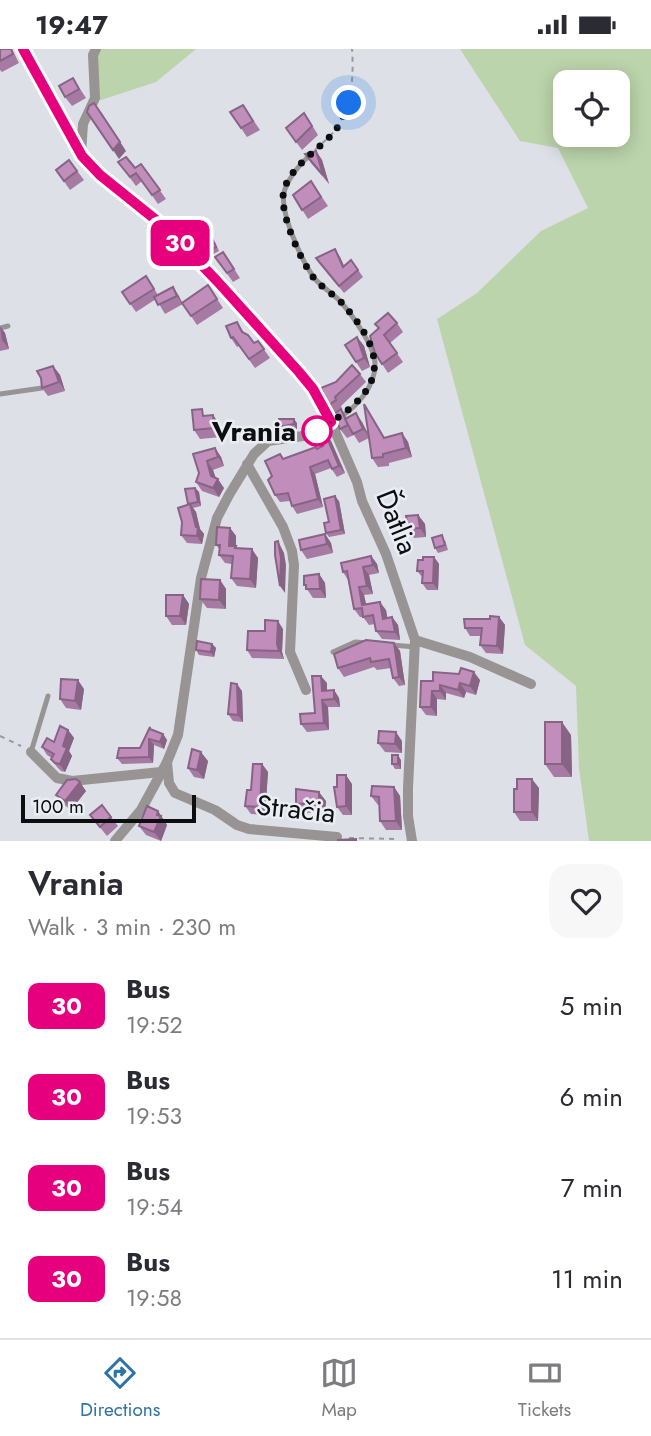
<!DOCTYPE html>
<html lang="en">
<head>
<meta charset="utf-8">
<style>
  body { margin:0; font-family:Jost,sans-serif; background:#f7f7f7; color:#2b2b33; height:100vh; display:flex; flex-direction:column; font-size:26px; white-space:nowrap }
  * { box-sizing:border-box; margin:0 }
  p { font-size:23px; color:#7c7c81 }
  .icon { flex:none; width:38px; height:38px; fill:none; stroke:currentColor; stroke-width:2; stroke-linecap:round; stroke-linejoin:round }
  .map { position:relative; height:792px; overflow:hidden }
  .details { display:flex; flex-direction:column; background:#fff; flex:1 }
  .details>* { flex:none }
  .badge { padding:0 14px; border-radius:10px; font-size:24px; line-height:46px }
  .fabs { position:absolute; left:553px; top:21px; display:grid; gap:14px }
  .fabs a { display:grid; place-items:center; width:77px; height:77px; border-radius:14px; background:#fff; box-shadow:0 4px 18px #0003; font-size:35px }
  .scale { position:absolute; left:21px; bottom:18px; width:175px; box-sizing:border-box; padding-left:7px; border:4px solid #0d0e10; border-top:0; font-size:19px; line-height:24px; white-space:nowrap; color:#0d0e10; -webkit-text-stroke:5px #eaeef4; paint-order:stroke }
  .you { position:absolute; width:35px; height:35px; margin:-18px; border:5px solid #fff; border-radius:50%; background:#1a73e8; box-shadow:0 0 0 10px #1a73e833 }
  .map>.badge { position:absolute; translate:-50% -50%; box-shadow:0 0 0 4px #fff }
  .round { display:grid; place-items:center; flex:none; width:74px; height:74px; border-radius:21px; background:#f7f7f7 }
  .summary { display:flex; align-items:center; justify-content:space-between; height:119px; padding:0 28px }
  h1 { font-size:33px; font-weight:600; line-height:52px }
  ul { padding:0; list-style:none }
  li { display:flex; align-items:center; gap:21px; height:91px; padding:0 28px }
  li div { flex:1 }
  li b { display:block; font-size:26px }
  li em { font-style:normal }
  li .badge { min-width:77px; font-weight:700; text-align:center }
  .status { display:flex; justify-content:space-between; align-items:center; height:49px; padding:0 35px; background:#fff; direction:ltr }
  .status svg { height:19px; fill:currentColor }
  .tab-bar { display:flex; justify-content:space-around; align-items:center; height:98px; border-top:2px solid #e1e1e2; background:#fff; font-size:19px; color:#7c7c81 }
  .tab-bar a { display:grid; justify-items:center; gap:4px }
  .tab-bar .on { color:#3073a9 }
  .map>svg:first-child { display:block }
  .green { fill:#bbd4ab; fill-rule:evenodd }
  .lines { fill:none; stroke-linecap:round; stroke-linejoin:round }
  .path { stroke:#97999f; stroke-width:2; stroke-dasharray:5 5; stroke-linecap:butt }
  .service { stroke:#979493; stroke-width:5 }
  .minor { stroke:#979493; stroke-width:10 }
  .wall { fill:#a67aa2 }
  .shaded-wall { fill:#876384 }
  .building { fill:#c18ebc; stroke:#876384; stroke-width:2 }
  .line-casing { stroke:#fff; stroke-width:16 }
  .line { stroke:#e6007e; stroke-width:10 }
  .walk { stroke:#0d0e10; stroke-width:7; stroke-dasharray:0 12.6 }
  .stop-dot { fill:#fff; stroke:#e6007e; stroke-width:3.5 }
  .labels { text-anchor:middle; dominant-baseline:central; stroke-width:5; stroke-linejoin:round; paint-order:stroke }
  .stop-label { font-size:28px; font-weight:bold; fill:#0d0e10; stroke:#eaeef4; text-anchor:end }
  .street-label { font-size:28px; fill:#0d0e10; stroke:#eaeef4 }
</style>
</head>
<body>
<div class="status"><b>19:47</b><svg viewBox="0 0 49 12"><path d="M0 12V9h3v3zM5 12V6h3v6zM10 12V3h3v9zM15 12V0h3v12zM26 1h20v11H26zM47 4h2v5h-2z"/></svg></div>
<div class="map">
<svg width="651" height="792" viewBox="0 0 651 792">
  <rect width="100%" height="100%" fill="#dde0e7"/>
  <g class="green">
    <path d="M100,0H196L156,33L98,52L95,6Z"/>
    <path d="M460,0H651V792H589L579,719L576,637L525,596L437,270L477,244L541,182L588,159L558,99L520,92ZM565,33H618V86H565Z"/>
  </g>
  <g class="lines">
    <g class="path">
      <path d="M315,101C322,94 330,88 335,81C352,58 354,27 352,0"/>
      <path d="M0,687L21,697"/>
      <path d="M349,789L399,790"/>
    </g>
    <g class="service">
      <path d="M310,106C300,115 290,127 285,140C277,160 303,214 315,230C322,238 332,244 339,251C351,264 376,299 375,316C375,337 357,358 340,368"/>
      <path d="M0,279L8,277"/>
      <path d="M0,345L42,339"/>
      <path d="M391,596L416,598"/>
      <path d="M333,603L355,593L368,594"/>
      <path d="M31,703L48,647"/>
    </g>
    <g class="minor">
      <path d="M24,0L82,107L100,126L165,179L217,231L299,323L313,340L331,373L357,433L362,452L386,505L415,591L408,739V767L412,792"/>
      <path d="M81,104L83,75L95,49L93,6L96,0"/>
      <path d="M247,415L283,478L292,502L294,516L290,603L306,641"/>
      <path d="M415,591L470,608L531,635"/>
      <path d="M31,703L57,729L72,732L161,723"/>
      <path d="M167,713L169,734L175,744L215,761L237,776L249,780L337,788"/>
      <path d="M115,792L141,761L167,713L178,686L201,529L217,469L229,446L254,405L268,392L310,386L331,373"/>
    </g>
  </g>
  <g class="wall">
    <path d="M0,0H12L19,14L2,23L0,21Z"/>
    <path d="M73,29L86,49L72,57L65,48Z"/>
    <path d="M243,56L260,81L247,88L230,63Z"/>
    <path d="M310,73L318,86L302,101L286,79Z"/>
    <path d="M316,102L322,111L329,135L311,114L305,105Z"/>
    <path d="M69,111L84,131L70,141L56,121Z"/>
    <path d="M118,113L135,119L141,115L166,150L158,155L142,132L136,137Z"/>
    <path d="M311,132L328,157L308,170L293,146Z"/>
    <path d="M215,193L219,202L208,208L205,204Z"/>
    <path d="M223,203L240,229L233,233L215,208Z"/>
    <path d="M340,208L344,217L351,211L363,228L344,244L316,209Z"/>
    <path d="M146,227L158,246L173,238L182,253L208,236L223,259L197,276L183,255L165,265L156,250L136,263L122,243Z"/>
    <path d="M237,273L245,285L254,294L258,292L270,309L255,319L239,297L237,298L231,289Z"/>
    <path d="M397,274L403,283L390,294L403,313L388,324L375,304L370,287Z"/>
    <path d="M0,277L5,284L9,300L0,302Z"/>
    <path d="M357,288L364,297L370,318L362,322L356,313Z"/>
    <path d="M53,317L60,326L65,342L48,347L42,339Z"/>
    <path d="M360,325L366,333L341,357L342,360L341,361L347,369L362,373L368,385L364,355L384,389L402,384L408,393L412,408L389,414V417L378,418L372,409L369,389L359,394L354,386L347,389L340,380L335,364L321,339Z"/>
    <path d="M213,366L219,375L221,388L200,390L194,381L207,367Z"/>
    <path d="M297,374V380L282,382L279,378Z"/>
    <path d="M325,384L331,392L345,424L337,428L331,419L315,425L323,458L297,465L292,457L290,452L280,453L275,446L272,427L280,405L284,410L318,400L323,397Z"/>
    <path d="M215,399L221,408L224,417L213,421L215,429L224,439L219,448L202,442L196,433L199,424Z"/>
    <path d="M195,439L199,443L201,457L193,459L196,463L200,480L204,485L202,495L187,494L181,486L189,456L188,455Z"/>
    <path d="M339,452L345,485L329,488L326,484L329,473Z"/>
    <path d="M418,466L425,475L426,488L414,489L408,480Z"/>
    <path d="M230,479L236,487V497L237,500L258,509L256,539L237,537L231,529L232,515L225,514L219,506L220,501L216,496Z"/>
    <path d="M325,485L331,494L333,504L307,510L301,501Z"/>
    <path d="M445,491L448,501L438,504L435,499Z"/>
    <path d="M371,507L377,515L379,524L369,526L373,545L364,546L366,555L386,561L387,569L392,568L398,576L400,591L382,590L376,582L375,575L369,576L363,568H360L354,560L348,531L343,523Z"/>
    <path d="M434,508L439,515L438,541H427L422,534L423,529L417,522L423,511Z"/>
    <path d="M319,525L325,534L326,549H313L304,536Z"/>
    <path d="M220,531L226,540V560L207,559L200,550Z"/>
    <path d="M183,546L189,555L186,576H172L166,567Z"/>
    <path d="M499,568L505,576L503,605L486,604L480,596L481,587H470L465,579Z"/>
    <path d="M283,580L282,603L284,610L252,609L247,601L265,582Z"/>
    <path d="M394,594L400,602L405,636L399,637L393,629L391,619L377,621L374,618L344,628L338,619Z"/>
    <path d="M212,595L216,599L214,608L199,606L196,601Z"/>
    <path d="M480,631L476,646L466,643L464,649L446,644V651L437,650V667L426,666L420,658L433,632Z"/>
    <path d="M327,634V642L334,641L339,649L340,658H328L329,681L307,683L301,675L315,664Z"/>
    <path d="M84,640L81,661L66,659L60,650Z"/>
    <path d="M242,642L243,673L233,672L228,665Z"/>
    <path d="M68,681L74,689L69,702L72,707L65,723L61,722L57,718L51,710L52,709L47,706L42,698L54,693Z"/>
    <path d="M151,681L163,685L167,691L164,700L154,696L153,714L122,715L117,709L140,699Z"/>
    <path d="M571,686L572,728H554L545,715Z"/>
    <path d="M402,692V704L385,703L378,694Z"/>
    <path d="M401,711V720H395L392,715Z"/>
    <path d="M208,712L204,730L194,728L188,719Z"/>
    <path d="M262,715L268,723L265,766L251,765L245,757Z"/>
    <path d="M352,735V766H343L337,758Z"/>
    <path d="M394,738L400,747L402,781H386L380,772V756H378L371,747Z"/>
    <path d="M539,739L538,772H520L514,763Z"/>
    <path d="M86,742L71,761L63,755L56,746Z"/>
    <path d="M326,752L325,763L302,764L296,755Z"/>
    <path d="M158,762L167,776L161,792L146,786L139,777Z"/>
    <path d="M90,766L111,768L118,777L107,787Z"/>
  </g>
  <g class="shaded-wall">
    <path d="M101,63L126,102L119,110L113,101Z"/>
    <path d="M316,102L322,111L329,135L323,126Z"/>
    <path d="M335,200L340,208L348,226L343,218Z"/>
    <path d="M173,238L179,247L183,256L177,247Z"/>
    <path d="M0,277L5,284L9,300L2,291Z"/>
    <path d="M357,288L364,297L370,318L364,309Z"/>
    <path d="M53,317L60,326L65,342L59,333Z"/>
    <path d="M356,364L362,373L370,389L363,380Z"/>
    <path d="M213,366L219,375L221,388L214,379Z"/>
    <path d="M294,370L297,374V380L294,375Z"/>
    <path d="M325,384L331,392L345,424L339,417Z"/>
    <path d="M402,384L408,393L412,408L406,399Z"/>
    <path d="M215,399L221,408L224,417L218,408Z"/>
    <path d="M207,412L213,421L217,432L218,430L224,439L219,448L213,439L211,427Z"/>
    <path d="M310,418L315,425L323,458L318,450Z"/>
    <path d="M195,439L199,443L201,457L198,453Z"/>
    <path d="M335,447L339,452L345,485L341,481Z"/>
    <path d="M190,455L196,463L200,480L204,485L202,495L197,487L196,478Z"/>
    <path d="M418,466L425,475L426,488L420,479Z"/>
    <path d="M230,479L236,487V497L241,505L229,497Z"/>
    <path d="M325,485L331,494L333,504L327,495Z"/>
    <path d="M278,492L284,504L286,516L285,544L280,537Z"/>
    <path d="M252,500L258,509L256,539L250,530Z"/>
    <path d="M371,507L377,515L379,524L373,516Z"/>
    <path d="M434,508L439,515L438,541L433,534Z"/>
    <path d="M363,518L369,526L373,545L367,537Z"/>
    <path d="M319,525L325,534L326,549L320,540Z"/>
    <path d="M220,531L226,540V560L219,551Z"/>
    <path d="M359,538L364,546L368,564L362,556Z"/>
    <path d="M183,546L189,555L186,576L180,567Z"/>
    <path d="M380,553L386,561L389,578L383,570Z"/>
    <path d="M392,568L398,576L400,591L395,583Z"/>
    <path d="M499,568L505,576L503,605L497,597Z"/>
    <path d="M278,572L283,580L282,603L284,610L279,602L277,595Z"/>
    <path d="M394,594L400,602L405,636L399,628Z"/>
    <path d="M212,595L216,599L214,608L211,603Z"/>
    <path d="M474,623L480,631L476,646L470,637Z"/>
    <path d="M321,627L327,634V650L322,642Z"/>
    <path d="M78,631L84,640L81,661L75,652Z"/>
    <path d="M460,634L466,643L464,649L458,641Z"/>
    <path d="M237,635L242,642L243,673L238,666Z"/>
    <path d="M440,636L446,644V651L440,642Z"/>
    <path d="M334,641L339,649L340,658L334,650Z"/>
    <path d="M432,642L437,650V667L431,658Z"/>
    <path d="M322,651L328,658L329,681L324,674Z"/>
    <path d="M562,673L571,686L572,728L562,715Z"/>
    <path d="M68,681L74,689L69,702L72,707L65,723L60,715L63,697Z"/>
    <path d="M396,683L402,692V704L395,695Z"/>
    <path d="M163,685L167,691L164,700L160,693Z"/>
    <path d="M149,690L154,696L153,714L149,708Z"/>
    <path d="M201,703L208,712L204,730L197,721Z"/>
    <path d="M398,706L401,711V720L398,715Z"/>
    <path d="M262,715L268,723L265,766L260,758Z"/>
    <path d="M346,726L352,735V766L346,757Z"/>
    <path d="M532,730L539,739L538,772L532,763Z"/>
    <path d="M80,733L86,742L71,761L65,752Z"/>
    <path d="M394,738L400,747L402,781L396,772Z"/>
    <path d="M319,743L326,752L325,763L319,754Z"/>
    <path d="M158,762L167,776L161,792L154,783Z"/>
  </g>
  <g class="building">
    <path d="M0,0H11L13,5L0,12Z"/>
    <path d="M73,29L79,40L65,48L59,37Z"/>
    <path d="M94,54L120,93L113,101L87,63L89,57Z"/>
    <path d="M243,56L253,72L241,79L230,63Z"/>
    <path d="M304,64L312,77L296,93L286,79Z"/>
    <path d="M316,102L323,126L305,105Z"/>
    <path d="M126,108L135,119L141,115L160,141L152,146L136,124L130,128L118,113Z"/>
    <path d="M69,111L77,122L64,132L56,121Z"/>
    <path d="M311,132L321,148L302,161L293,146Z"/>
    <path d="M212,189L216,198L205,204L200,195Z"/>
    <path d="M335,200L343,218L351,211L358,221L339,237L316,209Z"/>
    <path d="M223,203L234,220L227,224L215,208Z"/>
    <path d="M146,227L154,240L130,255L122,243Z"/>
    <path d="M208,236L217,250L191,267L182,254Z"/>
    <path d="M173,238L177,247L158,256L154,248Z"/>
    <path d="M388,264L397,274L384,286L397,304L382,315L375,304L370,287L379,279L375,275Z"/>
    <path d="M237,273L242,283L248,286L254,294L258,292L264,300L249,310L233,288L231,289L226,277Z"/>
    <path d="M357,288L364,309L356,313L345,296Z"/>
    <path d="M352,316L360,325L335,348L336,351L329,356L321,339L336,333Z"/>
    <path d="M53,317L59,333L42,339L41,329L37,322Z"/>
    <path d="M364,355L384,389L402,384L406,399L383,405V408L372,409Z"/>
    <path d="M202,360L203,367L213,366L214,379L194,381L192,361Z"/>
    <path d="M341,360L348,376L340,380L334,365Z"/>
    <path d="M356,364L363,380L353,385L345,370Z"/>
    <path d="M279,370H294V375L279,378Z"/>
    <path d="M325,384L339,417L332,420L328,411L310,418L318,450L292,457L288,444L275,446L268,431L272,427L265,412L280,405L283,410L316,398L317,400L323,397L320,387Z"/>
    <path d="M215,399L218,408L207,412L211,427L218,430L213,439L196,433L199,424L193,405Z"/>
    <path d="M195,439L198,453L188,455L185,440Z"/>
    <path d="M335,447L341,481L326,484L324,474L329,473L324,450Z"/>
    <path d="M190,455L196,478H198L197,487L181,486L182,473L178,459Z"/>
    <path d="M418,466L420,479L408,480L406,467Z"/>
    <path d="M217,478L230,479L229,497H236L235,499L252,500L250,530L231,529L233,507L219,506L220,496H216Z"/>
    <path d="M325,485L327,495L301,501L299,491Z"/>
    <path d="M442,486L445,496L435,499L432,489Z"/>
    <path d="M278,492L281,509L280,537L275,506V493Z"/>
    <path d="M371,507L373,516L363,518L367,537L359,538L362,556L380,553L383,570L392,568L395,583L376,582L373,566L363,568L362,559L354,560L347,522L343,523L341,514Z"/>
    <path d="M423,508H434L433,534H422L423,522H417L418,511H423Z"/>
    <path d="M319,525L320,540H306V536H304V527Z"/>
    <path d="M201,530L220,531L219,551L200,550Z"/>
    <path d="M166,546H183L180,567H166Z"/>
    <path d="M490,567L499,568L497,597L480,596L482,579H465L464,570H490Z"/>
    <path d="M265,571L278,572L277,595L279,602L247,601L248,582H265Z"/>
    <path d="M366,591L394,594L399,628L393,629L389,610L371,613L370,609L338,619L334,605Z"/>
    <path d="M197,592L212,595L211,603L196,601Z"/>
    <path d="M461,619L474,623L470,637L460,634L458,641L440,636V642H432L431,658H420L421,632H433V623L459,625Z"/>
    <path d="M312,627H321L322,642L334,641V650L322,651L324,674L301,675L300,665L315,664Z"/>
    <path d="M61,630L78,631L75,652L60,650Z"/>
    <path d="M231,634L237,635L238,666L228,665Z"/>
    <rect x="545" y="673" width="17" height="42"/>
    <path d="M60,677L68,681L63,697L67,699L60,715L55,714L51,710L54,705L42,698L47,689L54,693Z"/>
    <path d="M150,678V680L163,685L160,693L149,690V708L117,709L119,699H140Z"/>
    <path d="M379,682L396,683L395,695L378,694Z"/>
    <path d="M192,700L201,703L197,721L188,719Z"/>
    <rect x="392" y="706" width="6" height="9"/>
    <path d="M253,715H262L260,758L245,757L247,741H251Z"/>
    <path d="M337,726H346V757L337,758L334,738H337Z"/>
    <path d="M76,730L80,733L65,752L56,746L67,731Z"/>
    <path d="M517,730H532V763H514V740H517Z"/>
    <path d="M372,737L394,738L396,772H380L379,748L371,747Z"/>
    <path d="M296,740L319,743V754L296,755Z"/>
    <path d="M102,756L111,768L100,778L90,766Z"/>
    <path d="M147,757L158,762L157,766L161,767L154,783L139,777Z"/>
    <path d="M356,790V792H338V791Z"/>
  </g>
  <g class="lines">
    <defs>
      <path id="line" d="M23,0L82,107L100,126L166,179L217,232L299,323L313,340L331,373L317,382"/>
    </defs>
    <use href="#line" class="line-casing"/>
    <use href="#line" class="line"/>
    <path class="walk" d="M317,382C381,344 395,313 341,253C332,244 321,238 313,228C300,209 283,172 283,149C283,122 319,101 334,83C341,75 344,63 349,54"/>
  </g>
  <circle class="stop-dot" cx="317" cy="382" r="14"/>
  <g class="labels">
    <g class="stop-label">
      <text x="296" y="382">Vrania</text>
    </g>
    <g class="street-label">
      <text transform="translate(397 473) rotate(68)">Ďatlia</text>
      <text transform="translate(296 760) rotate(6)">Stračia</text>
    </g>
  </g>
</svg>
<div class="fabs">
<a><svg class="icon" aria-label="locate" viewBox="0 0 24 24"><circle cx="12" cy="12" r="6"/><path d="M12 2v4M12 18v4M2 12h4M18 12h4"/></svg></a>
</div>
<div class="scale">100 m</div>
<div class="you" style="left:349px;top:54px"></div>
<b class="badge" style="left:180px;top:194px;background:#e6007e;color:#fff">30</b>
</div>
<section class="details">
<div class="summary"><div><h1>Vrania</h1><p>Walk · 3 min · 230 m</p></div><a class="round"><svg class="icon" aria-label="heart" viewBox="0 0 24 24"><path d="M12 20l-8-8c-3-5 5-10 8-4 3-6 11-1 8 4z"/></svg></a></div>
<ul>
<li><span class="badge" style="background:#e6007e;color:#fff">30</span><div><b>Bus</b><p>19:52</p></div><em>5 min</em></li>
<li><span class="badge" style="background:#e6007e;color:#fff">30</span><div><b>Bus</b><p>19:53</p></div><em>6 min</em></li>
<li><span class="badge" style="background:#e6007e;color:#fff">30</span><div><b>Bus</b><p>19:54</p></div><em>7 min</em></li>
<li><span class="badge" style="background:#e6007e;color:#fff">30</span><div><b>Bus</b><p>19:58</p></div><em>11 min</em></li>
</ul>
</section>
<nav class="tab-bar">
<a class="on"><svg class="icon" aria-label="directions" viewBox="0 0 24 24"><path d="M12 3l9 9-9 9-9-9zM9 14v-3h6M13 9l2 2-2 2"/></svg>Directions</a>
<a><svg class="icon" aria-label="map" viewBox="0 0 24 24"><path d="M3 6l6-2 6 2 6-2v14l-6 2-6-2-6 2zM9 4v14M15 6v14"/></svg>Map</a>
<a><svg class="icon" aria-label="tickets" viewBox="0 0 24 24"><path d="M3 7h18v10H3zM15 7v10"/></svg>Tickets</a>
</nav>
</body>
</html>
